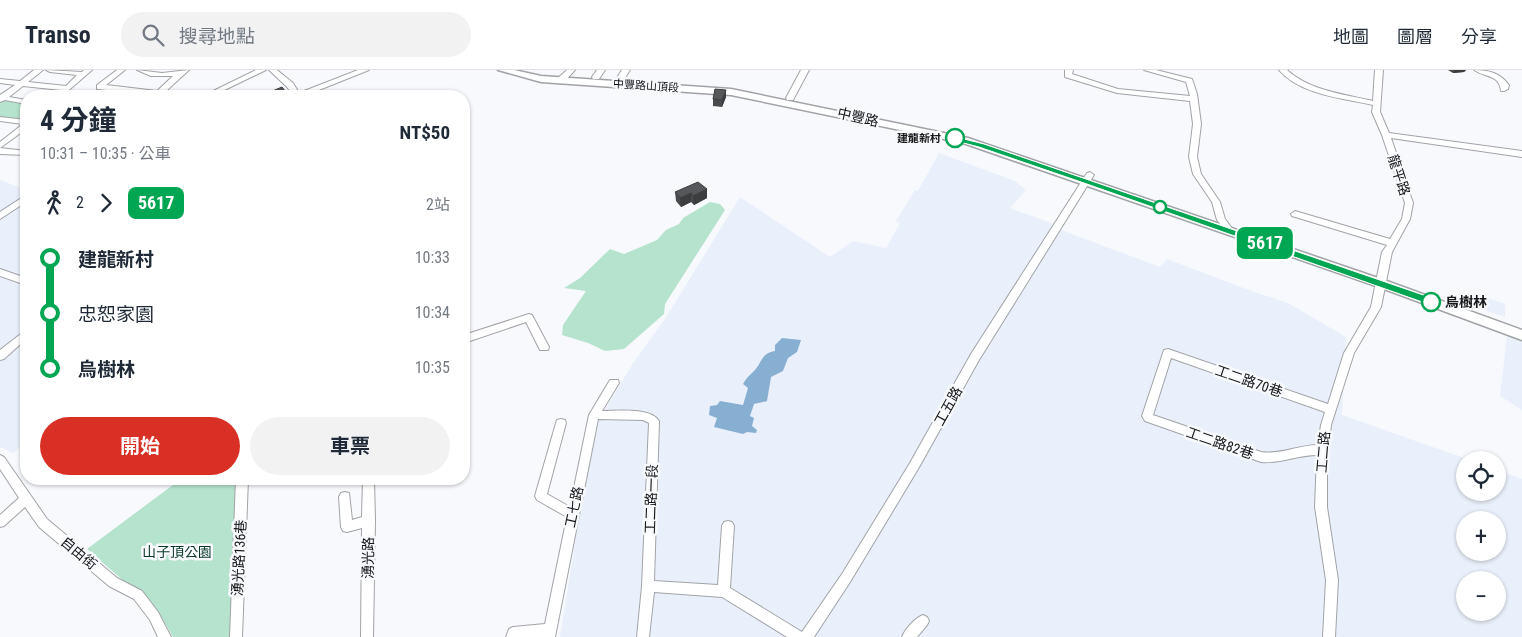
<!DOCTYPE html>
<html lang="zh-TW">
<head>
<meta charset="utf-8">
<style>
  body { margin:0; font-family:"Roboto Condensed","Noto Sans TC",sans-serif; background:#f2f2f3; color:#1f2937; height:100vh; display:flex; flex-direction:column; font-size:19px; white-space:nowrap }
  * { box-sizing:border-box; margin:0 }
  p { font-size:16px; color:#747a83 }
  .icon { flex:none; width:28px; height:28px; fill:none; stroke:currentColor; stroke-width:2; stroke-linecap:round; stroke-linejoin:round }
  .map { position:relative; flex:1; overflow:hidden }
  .details { position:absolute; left:20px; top:20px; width:450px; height:395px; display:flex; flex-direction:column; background:#fff; border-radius:20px; box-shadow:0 1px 4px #0004 }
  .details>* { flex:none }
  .badge { padding:0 10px; border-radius:8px; font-size:18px; line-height:32px }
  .buttons { position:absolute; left:1456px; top:381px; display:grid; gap:10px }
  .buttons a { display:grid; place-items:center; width:50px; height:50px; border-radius:50%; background:#fff; box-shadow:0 1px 4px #0004; font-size:25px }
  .map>.badge { position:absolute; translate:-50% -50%; box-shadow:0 0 0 2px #fff }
  .legs { display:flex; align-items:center; gap:8px; height:55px; padding:0 20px; font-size:16px }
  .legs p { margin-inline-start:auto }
  .head { display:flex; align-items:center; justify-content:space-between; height:85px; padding:0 20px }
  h1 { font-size:28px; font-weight:700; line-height:38px }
  .button { display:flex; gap:10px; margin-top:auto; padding:10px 20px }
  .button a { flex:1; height:58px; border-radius:30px; background:#d93025; color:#fff; font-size:20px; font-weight:700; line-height:58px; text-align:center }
  .button a+a { background:#f2f2f3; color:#1f2937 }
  ul { padding:0 20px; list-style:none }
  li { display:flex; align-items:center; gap:18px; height:55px; font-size:19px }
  li i { display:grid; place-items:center; width:8px; height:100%; margin:0 6px; background:currentColor }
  li i::after { content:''; width:12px; height:12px; margin:-6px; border:4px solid; border-radius:50%; background:#fff }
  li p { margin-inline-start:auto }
  li:first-child i { background:linear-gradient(#0000 50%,currentColor 0) }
  li:last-child i { background:linear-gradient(currentColor 50%,#0000 0) }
  header { display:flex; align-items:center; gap:30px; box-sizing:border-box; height:70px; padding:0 25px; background:#fff; border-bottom:1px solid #e0e1e3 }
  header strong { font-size:24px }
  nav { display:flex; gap:28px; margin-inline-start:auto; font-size:18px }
  .search { width:350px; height:45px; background:#f2f2f3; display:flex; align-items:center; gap:12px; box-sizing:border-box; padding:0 18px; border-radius:28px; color:#747a83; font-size:19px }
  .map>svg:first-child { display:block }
  .built { fill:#eaf0fb; fill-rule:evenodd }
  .green { fill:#b6e3cd }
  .water { fill:#86afd2 }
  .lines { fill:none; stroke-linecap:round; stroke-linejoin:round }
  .minor-casing { stroke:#a1a3a7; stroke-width:2 }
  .major-casing { stroke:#a1a3a7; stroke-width:3 }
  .minor { fill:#fff; fill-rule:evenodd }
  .major { fill:#fff; fill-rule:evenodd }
  .wall { fill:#494b4d }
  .shaded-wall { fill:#3c3d3f }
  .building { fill:#55575a; stroke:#3c3d3f }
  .line-1 { fill:#00a651; stroke:#fff }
  .stop-1-dot { fill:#fff; stroke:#00a651; stroke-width:2.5 }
  .labels { text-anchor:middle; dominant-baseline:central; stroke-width:5; stroke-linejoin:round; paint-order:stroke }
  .far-street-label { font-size:11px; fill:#151617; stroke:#f7f9fd }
  .far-stop-label { font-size:11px; font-weight:bold; fill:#151617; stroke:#f7f9fd; text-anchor:end }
  .street-label { font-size:14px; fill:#151617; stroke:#f7f9fd }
  .stop-label { font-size:14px; font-weight:bold; fill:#151617; stroke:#f7f9fd; text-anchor:start }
  .park-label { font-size:14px; fill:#083726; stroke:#f7f9fd }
</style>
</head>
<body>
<header>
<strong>Transo</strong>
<div class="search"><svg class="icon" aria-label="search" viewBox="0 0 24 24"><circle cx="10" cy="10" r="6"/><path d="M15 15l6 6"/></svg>搜尋地點</div>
<nav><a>地圖</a><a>圖層</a><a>分享</a></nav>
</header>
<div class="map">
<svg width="1522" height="567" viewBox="0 0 1522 567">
  <rect width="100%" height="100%" fill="#f7f9fd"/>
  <g class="built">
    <path d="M939,83L1015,111L1026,120L1010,138L1054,154L1053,157L1160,197L1167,189L1246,219L1288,233L1346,267L1342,345L1470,390H1465V422H1498V400L1522,409V567H560L587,399L599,350L633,293L665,249L740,127L830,187L853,171L886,178L900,153L896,151L915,120L918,121ZM1465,450H1498V482H1465ZM1465,510H1498V542H1465Z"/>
    <path d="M0,110L26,120V371L13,383L0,377Z"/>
    <path d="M1485,227L1505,234V247L1484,240Z"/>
    <path d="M1507,266L1522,271V340L1500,326Z"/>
  </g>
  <g class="green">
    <path d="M2,30L26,34V51L0,47V32Z"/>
    <path d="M710,132L720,134L725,140L665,234L664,244L624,279L605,281L588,273L562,265L563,255L586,221L564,218L580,208L610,179L624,184L657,170L666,160L679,154L683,148Z"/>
    <path d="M181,409H237L232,567H173L158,541L87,479Z"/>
  </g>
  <path class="water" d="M782,268L801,270L797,282L788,288L783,301L771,307L767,331L754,334L750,346L754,348L752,356L757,360L756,363L747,362L743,364L714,357L717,348L709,345L710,336L717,335L720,331L743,335L748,318L743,314C747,307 749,306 754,301C762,293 761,283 775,281V275Z"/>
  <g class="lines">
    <defs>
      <g id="minor">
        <path d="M34,0H43L28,12L66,16L77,5L50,2L46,0L82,2L84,0H92L62,26H54L61,20L23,16L9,27L26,30V34L5,30L0,32V25L15,15L0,13V9L20,11Z"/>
        <path d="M117,0H125L106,15L157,21L173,6H151L137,0L162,3L189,0L165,22L183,24L187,26H165L97,19V15Z"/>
        <path d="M256,0H266L212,26H203Z"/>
        <path d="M269,0H277L293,13L299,23L358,0H369L304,26H294L287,17Z"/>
        <path d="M567,0H575L564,12H558V8Z"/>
        <path d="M597,0H605L599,9H593L592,7Z"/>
        <path d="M622,0H630L623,11H617L616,9Z"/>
        <path d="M801,0H809L793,30H787L786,28Z"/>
        <path d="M1065,0H1073L1072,4L1118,19L1190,26L1186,12L1144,0H1156L1192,9L1197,24L1201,54L1197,87L1201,104L1220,132L1225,149L1234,161L1233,163H1227L1217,150L1212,132L1193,104L1189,87L1193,54L1190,31L1117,23L1065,7Z"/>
        <path d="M1279,0H1287C1310,21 1344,24 1373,31L1375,0H1383L1380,42L1389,63L1522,81V87L1391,68L1413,133L1410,149L1392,182L1381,237L1354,283L1331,355L1327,393V437L1338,510L1335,567H1323L1326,510L1315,437L1317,385C1298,385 1279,394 1261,392L1145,351L1142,346L1164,280L1168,279L1328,334L1344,283L1371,237L1382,182L1387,175L1292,146L1291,144L1295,141L1390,169L1402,149L1405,133L1382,65L1372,42L1373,35C1342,28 1301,25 1279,0ZM1171,288L1325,342L1321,355L1318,375C1299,375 1280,385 1261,382L1153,345Z"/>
        <path d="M1474,0C1489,0 1500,3 1509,15L1508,19L1504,21H1501C1499,4 1486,8 1474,0Z"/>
        <path d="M0,47L26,50V59L0,78V72L23,54L0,51Z"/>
        <path d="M0,78L26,81V85L0,84Z"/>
        <path d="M1090,102L1094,105L979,290L918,399L850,512L814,567H787L722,527L654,522L649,567H637L642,516L649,353L643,350L598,349L555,567H506L509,559L513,557L545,554L567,447L537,430L535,426L556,353L557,350L561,349L565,350L566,353L547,424L570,437L589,345L610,310H618L619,313L602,341C617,341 651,337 659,351L654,511L718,515L722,456L724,452L728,451L732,452L734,456L730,518L802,562L842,504L910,393L971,284L1087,103Z"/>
        <path d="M26,125V132L0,149V142Z"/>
        <path d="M0,199L26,208V215L0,206Z"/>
        <path d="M529,244L532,245L549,277L548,280H540L526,252L464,273V265Z"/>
        <path d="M26,260V269L4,289L0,290V280Z"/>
        <path d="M0,385L4,387L47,449L117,508L142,521L158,542L171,567H158L150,550L134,529L109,516L39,457L25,437L4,456L0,457V445L19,428L0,399Z"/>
        <path d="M236,409H248L242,567H230Z"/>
        <path d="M363,409H374L375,450L373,567H361L362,458L347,462L343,461L341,457L339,427L341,423L345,422L349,423L352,450L362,447Z"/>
        <path d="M923,545L927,547L929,551L927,555L917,567H902C905,559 915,548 923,545Z"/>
      </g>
      <path id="major" d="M498,0H514L541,6L731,19L968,68L1384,210L1522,260V270L1376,216L963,73L731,25L541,12Z"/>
    </defs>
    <use href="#minor" class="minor-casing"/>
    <use href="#major" class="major-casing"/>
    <use href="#minor" class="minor"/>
    <use href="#major" class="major"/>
  </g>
  <g class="wall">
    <path d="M1448,0H1466L1464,2L1453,3Z"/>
    <path d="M726,20V27L722,37L713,36V29Z"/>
    <path d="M707,119V128L694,135L691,132L681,137L676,131L675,122Z"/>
  </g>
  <g class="shaded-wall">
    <path d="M1455,0H1466L1464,2L1453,3Z"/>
    <path d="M726,20V27L722,37V30Z"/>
    <path d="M707,119V128L694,135L693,126Z"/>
    <path d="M691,123V132L681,137L680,128Z"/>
  </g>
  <g class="building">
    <path d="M282,17L289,26H274L270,22Z"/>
    <path d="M715,19L726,20L722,30L713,29Z"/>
    <path d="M698,112L707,119L693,126L691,123L680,128L675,122Z"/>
  </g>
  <path class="line-1" d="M952,66L984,74L1435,229L1436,232L1435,234H1428L1084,113L979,77L952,70Z"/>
  <g class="stop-1-dot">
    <circle cx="955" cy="68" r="9"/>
    <circle cx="1160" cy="137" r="6"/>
    <circle cx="1431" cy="232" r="9"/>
  </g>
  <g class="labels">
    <g class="far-street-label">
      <text transform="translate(646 16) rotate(4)">中豐路山頂段</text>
    </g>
    <g class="far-stop-label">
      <text x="941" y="68">建龍新村</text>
    </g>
    <g class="street-label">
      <text transform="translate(858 47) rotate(13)">中豐路</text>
      <text transform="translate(1399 105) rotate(72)">龍平路</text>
      <text transform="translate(1249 311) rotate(19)">工二路70巷</text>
      <text transform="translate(948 336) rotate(-61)">工五路</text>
      <text transform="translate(1220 373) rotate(19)">工二路82巷</text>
      <text transform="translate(1323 382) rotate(-85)">工二路</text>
      <text transform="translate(651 429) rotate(-88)">工二路一段</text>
      <text transform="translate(574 437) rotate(-78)">工七路</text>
      <text transform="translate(79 483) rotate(40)">自由街</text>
      <text transform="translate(239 488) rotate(-87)">湧光路136巷</text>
      <text transform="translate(368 488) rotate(-89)">湧光路</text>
    </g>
    <g class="stop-label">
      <text x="1445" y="232">烏樹林</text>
    </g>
    <g class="park-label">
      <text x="177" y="482">山子頂公園</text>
    </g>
  </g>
</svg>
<div class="buttons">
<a><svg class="icon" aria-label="locate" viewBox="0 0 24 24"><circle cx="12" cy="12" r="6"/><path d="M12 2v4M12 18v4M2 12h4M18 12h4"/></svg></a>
<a>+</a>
<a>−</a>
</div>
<b class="badge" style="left:1265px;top:173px;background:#00a651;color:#fff">5617</b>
<section class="details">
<div class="head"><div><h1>4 分鐘</h1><p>10:31 – 10:35 · 公車</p></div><b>NT$50</b></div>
<div class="legs"><svg class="icon" aria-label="walk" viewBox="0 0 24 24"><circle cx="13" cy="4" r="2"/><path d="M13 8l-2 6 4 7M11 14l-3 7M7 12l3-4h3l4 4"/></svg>2<svg class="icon" aria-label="forward" viewBox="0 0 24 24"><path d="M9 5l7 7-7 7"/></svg><b class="badge" style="background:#00a651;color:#fff">5617</b><p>2站</p></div>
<ul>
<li><i style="color:#00a651"></i><b>建龍新村</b><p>10:33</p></li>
<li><i style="color:#00a651"></i><span>忠恕家園</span><p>10:34</p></li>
<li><i style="color:#00a651"></i><b>烏樹林</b><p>10:35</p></li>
</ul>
<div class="button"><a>開始</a><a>車票</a></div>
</section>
</div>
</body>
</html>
